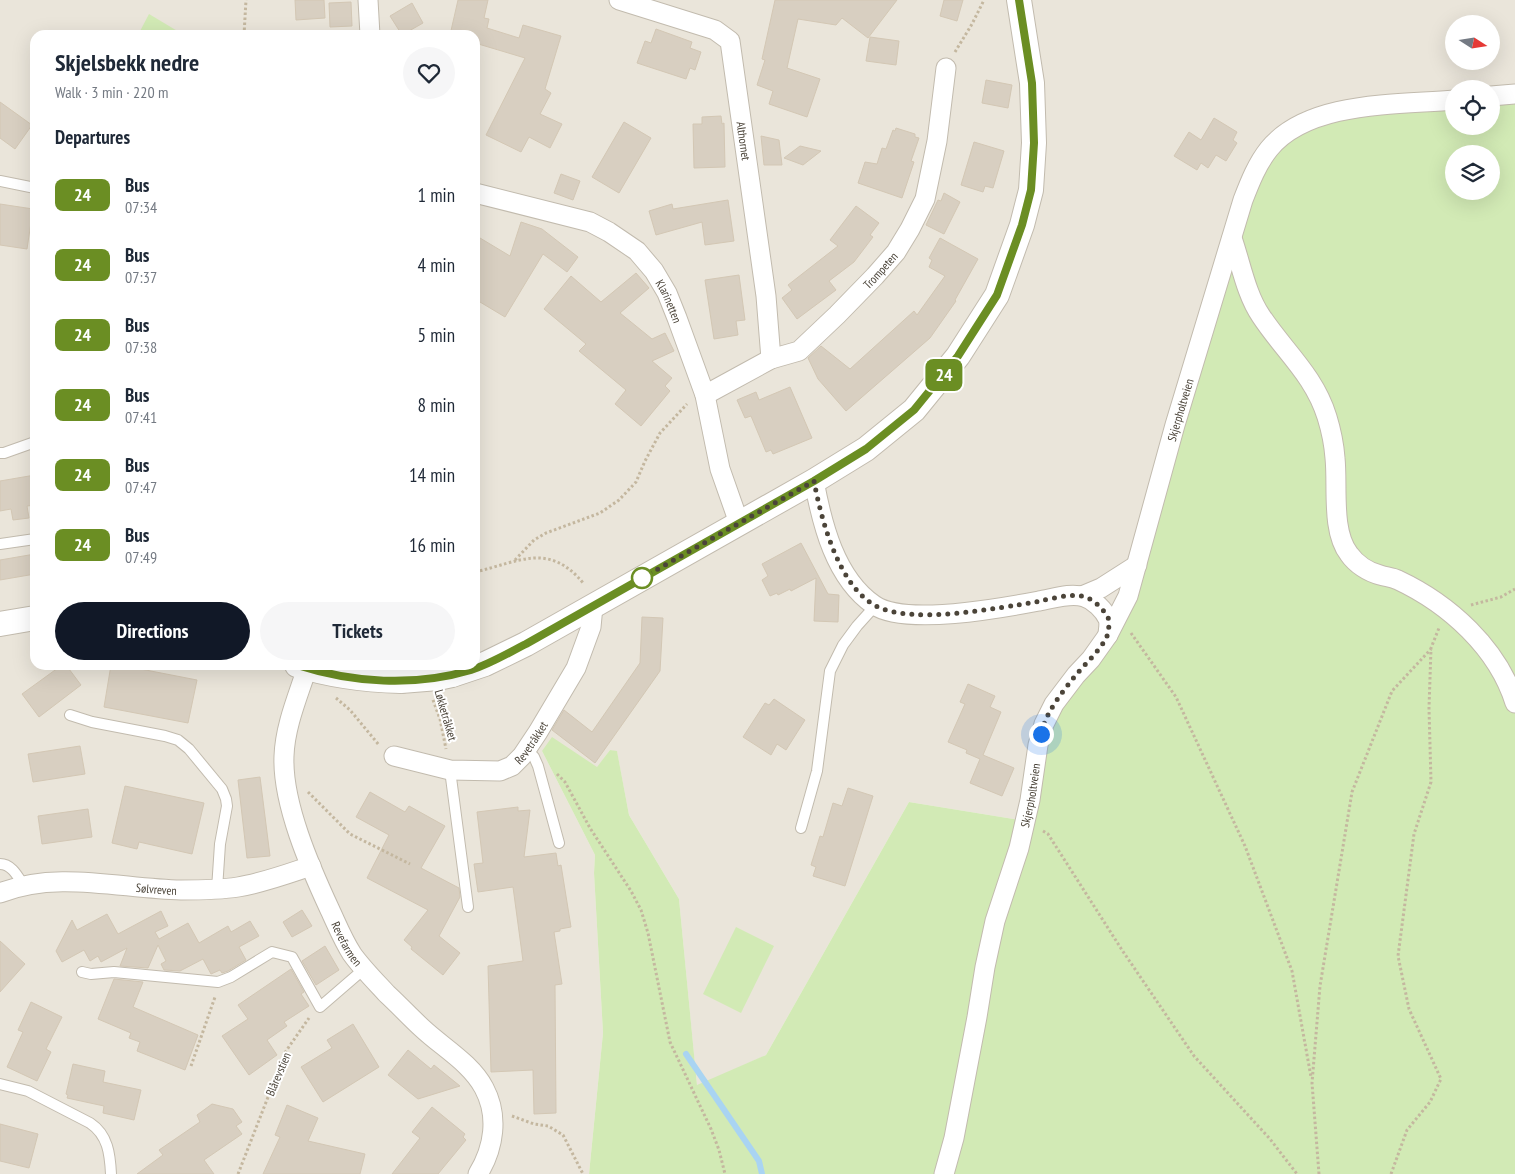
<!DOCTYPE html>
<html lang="en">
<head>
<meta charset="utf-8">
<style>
  body { margin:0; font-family:"PT Sans Narrow",sans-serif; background:#f6f6f7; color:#1f2937; height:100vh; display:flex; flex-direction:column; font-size:19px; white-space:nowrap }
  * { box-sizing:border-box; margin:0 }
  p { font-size:16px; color:#747a83 }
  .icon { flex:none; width:28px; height:28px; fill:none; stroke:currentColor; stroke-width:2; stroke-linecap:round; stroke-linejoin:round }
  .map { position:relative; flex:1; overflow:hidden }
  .panel { position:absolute; left:30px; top:30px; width:450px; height:640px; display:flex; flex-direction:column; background:#fff; border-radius:15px; box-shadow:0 5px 20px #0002 }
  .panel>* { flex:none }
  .badge { padding:0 10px; border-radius:8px; font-size:18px; line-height:32px }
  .needle { width:32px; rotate:102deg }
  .buttons { position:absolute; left:1445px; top:15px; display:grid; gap:10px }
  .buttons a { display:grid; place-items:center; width:55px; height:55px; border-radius:50%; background:#fff; box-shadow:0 5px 20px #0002; font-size:25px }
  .you { position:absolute; width:25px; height:25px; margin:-12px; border:4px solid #fff; border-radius:50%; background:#1a73e8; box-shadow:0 0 0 8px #1a73e833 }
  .map>.badge { position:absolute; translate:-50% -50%; box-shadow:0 0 0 2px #fff }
  h2 { padding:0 25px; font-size:19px; line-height:45px }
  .round { display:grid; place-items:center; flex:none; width:52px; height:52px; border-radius:26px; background:#f6f6f7 }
  .summary { display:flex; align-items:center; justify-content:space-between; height:85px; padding:0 25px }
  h1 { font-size:24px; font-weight:700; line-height:38px }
  .action { display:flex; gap:10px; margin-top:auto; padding:10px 25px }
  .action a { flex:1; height:58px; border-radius:30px; background:#111827; color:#fff; font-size:20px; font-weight:700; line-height:58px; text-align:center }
  .action a+a { background:#f6f6f7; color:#1f2937 }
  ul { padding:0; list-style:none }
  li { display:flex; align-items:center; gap:15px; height:70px; padding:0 25px }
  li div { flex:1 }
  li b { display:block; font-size:19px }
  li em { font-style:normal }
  li .badge { min-width:55px; font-weight:700; text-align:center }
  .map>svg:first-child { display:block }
  .residential { fill:#eae5da; fill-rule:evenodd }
  .green { fill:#d2eab5; fill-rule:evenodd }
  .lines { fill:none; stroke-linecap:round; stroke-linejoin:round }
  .stream { stroke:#a9d4f2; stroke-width:6 }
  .building { fill:#d8cfc1; stroke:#d3c7b4 }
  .service-casing { stroke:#c2bbae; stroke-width:12 }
  .minor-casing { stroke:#c2bbae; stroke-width:21 }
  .tertiary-casing { stroke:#c2bbae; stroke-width:26 }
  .path { stroke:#c4b79f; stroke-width:3; stroke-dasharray:2.5 2.5; stroke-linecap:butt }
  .service { stroke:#fff; stroke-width:10 }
  .minor { stroke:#fff; stroke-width:19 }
  .tertiary { stroke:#fff; stroke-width:24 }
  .tertiary-bridge-casing { stroke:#c2bbae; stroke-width:26; stroke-linecap:butt }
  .tertiary-bridge { stroke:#fff; stroke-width:24 }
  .line-casing { stroke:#fff; stroke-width:11 }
  .line { stroke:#6b8e23; stroke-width:8 }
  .walk { stroke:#4b4439; stroke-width:5; stroke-dasharray:0 9 }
  .stop-dot { fill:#fff; stroke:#6b8e23; stroke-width:2.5 }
  .labels { text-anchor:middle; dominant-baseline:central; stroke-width:4; stroke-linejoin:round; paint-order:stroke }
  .street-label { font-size:12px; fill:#4b4439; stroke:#fff }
</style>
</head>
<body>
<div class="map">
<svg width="1515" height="1174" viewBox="0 0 1515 1174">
  <rect width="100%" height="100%" fill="#f6f3ec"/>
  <path class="residential" d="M0,0H1515V93L1491,89H1454V104L1159,508L1026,821L909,802L766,1055L697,1086L679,899L629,815L617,752L610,750L597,768L542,751L595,855L594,873L603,1033L589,1174H0ZM1454,24H1491V61H1454ZM35,35H475V665H35Z"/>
  <g class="green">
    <path d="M149,14L184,35H138Z"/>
    <path d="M1515,93V1174H589L603,1033L594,873L595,855L542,751L552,737L597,767L610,750L617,751L629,815L679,899L697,1085L766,1055L909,802L1026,821L1039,737L1108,630L1253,174L1321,113L1454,104V126H1491V98ZM1454,154H1491V191H1454Z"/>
    <path d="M736,927L774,946L741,1013L703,994Z"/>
  </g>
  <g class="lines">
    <path class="stream" d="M686,1054L759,1161L762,1174"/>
  </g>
  <g class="building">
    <path d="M295,0H324L325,18L296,20Z"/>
    <path d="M458,0H488L484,18L489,19L487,28L519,38L523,25L561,36L545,89L551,93L540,114L562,124L550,148L529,137L521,152L486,135L525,58L475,43V35H450Z"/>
    <path d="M775,0H897L868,38L842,18L836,25L798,19L787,68L820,79L807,117L769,104L773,91L757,85L765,60L762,59Z"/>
    <path d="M944,0H963L957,21L940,16Z"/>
    <path d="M351,2L352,26L330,27L329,3Z"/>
    <path d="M412,3L423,23L402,35L390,16Z"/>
    <path d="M656,29L692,42L690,48L701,52L695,70L690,68L686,79L637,63L645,41L651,43Z"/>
    <path d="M870,37L899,41L896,65L866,61Z"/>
    <path d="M986,80L1012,85L1008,108L982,103Z"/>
    <path d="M0,102L32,125L15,149L0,138Z"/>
    <path d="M721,116L722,124L724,123L725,167L694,168L693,124H702V117Z"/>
    <path d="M1214,118L1237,132L1233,140L1237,143L1226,161L1216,155L1208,168L1201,163L1197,170L1174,156L1189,132L1201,140Z"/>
    <path d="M624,122L651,138L619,193L592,177Z"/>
    <path d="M896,128L915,134V137L919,138L911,161L914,162L902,198L858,183L865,162L877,164L882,148L886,149L893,130L895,131Z"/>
    <path d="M761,136L779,140L782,165H764Z"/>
    <path d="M974,142L1004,151L993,188L985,186L983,192L961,185Z"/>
    <path d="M800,146L821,151L803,165L784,158Z"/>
    <path d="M561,174L580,181L573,200L554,193Z"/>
    <path d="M944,193L960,202L944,234L926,225L938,200L941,201Z"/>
    <path d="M728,200L734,241L705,245L702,222L656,235L649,211L672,204L673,209Z"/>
    <path d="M0,204L33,209L27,249L0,245Z"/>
    <path d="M856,206L879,223L870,235L873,237L854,262L829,281L836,290L797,319L782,298L792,290L788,285L838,246L830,240Z"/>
    <path d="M521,222L542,229L578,257L567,272L543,254L505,317L475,299V235L510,256Z"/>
    <path d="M940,238L978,259L955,300L956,301L930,338L846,411L818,379L808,358L821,346L850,369L914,311L917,315L945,276L929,267L932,260L929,258Z"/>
    <path d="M636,273L649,288L620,313L652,339L665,333L674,351L652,361L672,378L665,386L670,391L641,426L615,404L626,390L579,351L586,344L544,309L571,276L601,302Z"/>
    <path d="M739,275L745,320L736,321L738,335L714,339L705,280Z"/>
    <path d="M790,387L812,438L773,454L771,450L766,452L751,416L745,418L737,400L756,392L759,400Z"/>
    <path d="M35,475V505L27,506L29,518L13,520L11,509L0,511V481Z"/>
    <path d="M801,543L828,594L839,595L838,622L814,621L816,578L791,591L790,589L778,595L777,593L770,596L762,580L768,576L762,564Z"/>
    <path d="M35,554V574L0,580V560Z"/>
    <path d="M642,617L663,618L660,671L595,763L552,730L564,710L592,732L640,663Z"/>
    <path d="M62,665H66L81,685L39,717L22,694Z"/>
    <path d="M111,665H120L197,680L188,723L104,707Z"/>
    <path d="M968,684L995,696L990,707L1001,712L983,755L1014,768L1002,796L970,783L980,759L966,753L967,750L948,742L965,704L960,702Z"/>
    <path d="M774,699L805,720L786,750L777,744L771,755L743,737L765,703L769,705Z"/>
    <path d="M80,746L85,774L33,782L28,754Z"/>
    <path d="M260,777L270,856L247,858L238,780Z"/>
    <path d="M125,786L204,803L192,854L139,842L137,849L112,843Z"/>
    <path d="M848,788L873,796L845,886L813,876L816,867L811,865L820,836L823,837L833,803L842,806Z"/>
    <path d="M370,792L405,812L409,806L445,826L421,868L459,888L460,897L439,936L460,953L443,975L411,949L412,947L404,940L428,910L367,878L389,835L356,817Z"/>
    <path d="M518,807V811L530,810L524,857L556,853L558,866L561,865L571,927L560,929V931L554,932L562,984L555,985L556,1113L534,1114L533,1070L491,1072L488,966L523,961L513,887L478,892L474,864L483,863L477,812Z"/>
    <path d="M88,809L92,837L42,844L38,816Z"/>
    <path d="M302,910L312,926L292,937L283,922Z"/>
    <path d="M161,911L168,926L155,932L159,939L188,923L199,943L228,926L231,932L250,921L259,936L239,947L246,960L228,971L222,973L220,970L211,974L203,959L180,971L164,970L161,964L166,961L158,945L148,968L120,966L127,948L101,962L98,956L90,961L84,950L62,962L56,951L72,920L77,930L107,914L118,934Z"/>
    <path d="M0,941L25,964L0,992Z"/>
    <path d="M325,946L339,970L316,985L302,961Z"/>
    <path d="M291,969L304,992L301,994L309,1006L284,1022L287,1026L267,1040L277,1055L249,1075L222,1036L248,1019L238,1005Z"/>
    <path d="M114,979L143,982L133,1007L198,1035L185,1070L137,1051L140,1042L129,1038L131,1033L98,1019Z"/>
    <path d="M31,1002L62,1017L46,1049L51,1052L37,1081L7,1067L23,1032L18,1030Z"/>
    <path d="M353,1024L379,1067L323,1102L301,1067L332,1048L327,1040Z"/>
    <path d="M408,1050L431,1069L434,1065L460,1086L418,1099L388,1075Z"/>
    <path d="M73,1064L105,1071L103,1082L141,1090L134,1120L103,1113L104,1106L67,1098L68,1095L66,1094Z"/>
    <path d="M212,1104L233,1109L242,1122L236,1126L242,1134L204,1160L214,1174H137L163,1155L159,1150L200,1122L197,1115Z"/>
    <path d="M287,1105L318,1118L308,1141L365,1154L360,1174H263L280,1137L275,1135Z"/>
    <path d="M432,1107L465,1134L463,1137L466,1140L438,1174H392L420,1138L412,1132Z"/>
    <path d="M0,1124L38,1134L29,1168L0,1161Z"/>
  </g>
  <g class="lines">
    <defs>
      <g id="service">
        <path d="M0,181L35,188"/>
        <path d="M0,453H4L35,442"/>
        <path d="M0,544L35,539"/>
        <path d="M70,715L92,722L165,736L178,740L189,749L222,789L226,799L227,806L220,844L217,889"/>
        <path d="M527,750L534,757L538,766L559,843"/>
        <path d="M450,770L468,907"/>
        <path d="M801,828L817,771L830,671L843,645L857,626L875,606"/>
        <path d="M0,864C12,864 18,877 24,886"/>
        <path d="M82,972L91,974L114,972L218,982L231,977L272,952L292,957L320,1007L364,969"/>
        <path d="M0,1084L28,1091L90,1123C108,1135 110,1154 111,1174"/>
      </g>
      <g id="minor">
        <path d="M368,0L370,35"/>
        <path id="s1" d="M619,0L715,30L730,41L766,296L771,359"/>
        <path d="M1491,96L1515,94"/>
        <path id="s2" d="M475,193L590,222L609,232L637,251L654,271L667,293L677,318L705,395L720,469L739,523"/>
        <path d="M1232,238C1241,264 1246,294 1261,316C1284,351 1314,375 1327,417C1331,430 1334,444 1335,458C1338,486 1331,531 1349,554C1356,564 1368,572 1380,575C1386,577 1392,577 1398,580C1449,604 1498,648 1515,703"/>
        <path id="s3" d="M705,395L771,359L799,351L837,315L875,276L896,252L910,229L925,199L937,141L946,68"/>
        <path d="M814,481C822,524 835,578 874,605C905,626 1002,608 1039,601C1052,599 1071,592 1084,597C1094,600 1104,610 1108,619C1110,624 1108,630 1108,635"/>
        <path d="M1082,596L1101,588L1137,565"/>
        <path id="s4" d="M307,668C298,696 285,726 284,756C282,803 310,867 330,910C337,925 343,940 352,954C362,968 375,981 387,994C399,1005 410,1017 422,1028C442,1047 471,1063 484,1088C499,1116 494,1148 478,1174"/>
        <path id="s5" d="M394,756L450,770L500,771L512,766L522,756L538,732L576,668L591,627L593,606"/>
        <path id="s6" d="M0,893C57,870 122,889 181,890C200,890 219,890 238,887C263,883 287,874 311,866"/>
        <path id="s7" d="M944,1174L954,1138L977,1017L985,967L995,921L1019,848L1030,800L1038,745L1044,724L1054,704L1076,675L1091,659L1108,635L1128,596L1175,425L1243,200C1250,182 1257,164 1269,149C1308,101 1396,105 1454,100"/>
      </g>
      <g id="tertiary">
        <path d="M0,624L35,618"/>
        <path d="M297,665C331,676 366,680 401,681"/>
        <path d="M452,675L485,664L526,644L814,481L866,449L914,410L958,356L997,295L1022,225L1031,190L1034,143L1032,83L1019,0"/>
      </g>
    </defs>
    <use href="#service" class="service-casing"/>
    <use href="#minor" class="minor-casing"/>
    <use href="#tertiary" class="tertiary-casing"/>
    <g class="path">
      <path d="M244,35L246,0"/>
      <path d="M955,52L972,24L984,0"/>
      <path d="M515,560L534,540L546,533L600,513L619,500L636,482L645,461L660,433L687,404"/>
      <path d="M475,572C519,562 549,541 584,584"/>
      <path d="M1471,605L1501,597L1515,589"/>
      <path d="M1131,633L1176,697L1245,846L1292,971L1311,1077"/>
      <path d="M336,698L350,710L379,745"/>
      <path d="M433,700L440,719L446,749"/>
      <path d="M557,774L565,782L590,828L631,891L641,910L648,933L670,1042L711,1129L719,1150L725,1174"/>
      <path d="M308,792L350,834L410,864"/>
      <path d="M1043,831L1048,834L1122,950L1194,1056L1270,1139L1297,1174"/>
      <path d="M191,1066L215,997"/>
      <path d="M512,1116L534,1124L548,1126L563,1135L583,1174"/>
      <path d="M238,1174L286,1051L309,1018"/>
      <path d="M1319,1174L1312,1083L1320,986L1352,792L1392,691L1431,649"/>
      <path d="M1391,1174L1407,1130L1430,1102L1441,1079L1409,1009L1398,956L1414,834L1431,782L1429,708L1431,648L1439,628"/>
    </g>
    <use href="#service" class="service"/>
    <use href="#minor" class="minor"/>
    <use href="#tertiary" class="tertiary"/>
    <defs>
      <path id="tertiary-bridge" d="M401,681L438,678L452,675"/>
    </defs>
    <use href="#tertiary-bridge" class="tertiary-bridge-casing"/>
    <use href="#tertiary-bridge" class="tertiary-bridge"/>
  </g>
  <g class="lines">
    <defs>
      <path id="line" d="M297,665C353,683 414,687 471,670C490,664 508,653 526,644L814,481L866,449L914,410L958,356L997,295L1022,225L1031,190L1034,143L1032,83L1019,0"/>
    </defs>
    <use href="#line" class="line-casing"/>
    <use href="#line" class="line"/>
    <path class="walk" d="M642,578L814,481C821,519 839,587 876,606C912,625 997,608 1036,602C1050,599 1067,594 1081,596C1092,597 1105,610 1109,620C1109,623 1109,628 1108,632C1107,644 1083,666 1075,676C1061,694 1046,712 1041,734"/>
  </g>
  <circle class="stop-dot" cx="642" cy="578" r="10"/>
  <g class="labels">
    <g class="street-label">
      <text stroke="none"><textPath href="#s1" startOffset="220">Althornet</textPath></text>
      <text stroke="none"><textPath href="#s3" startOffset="219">Trompeten</textPath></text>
      <text stroke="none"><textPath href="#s2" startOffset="234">Klarinetten</textPath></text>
      <text stroke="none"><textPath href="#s7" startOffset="809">Skjerpholtveien</textPath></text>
      <text transform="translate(446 715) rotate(74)">Løkketråkket</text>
      <text stroke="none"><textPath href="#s5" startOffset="151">Revetråkket</textPath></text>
      <text stroke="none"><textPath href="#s7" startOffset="389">Skjerpholtveien</textPath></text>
      <text stroke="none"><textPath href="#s6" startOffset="158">Sølvreven</textPath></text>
      <text stroke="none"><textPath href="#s4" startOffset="291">Revefarmen</textPath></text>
      <text transform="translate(278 1074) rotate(-67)">Blårevstien</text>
    </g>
  </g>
</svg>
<div class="buttons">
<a><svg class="needle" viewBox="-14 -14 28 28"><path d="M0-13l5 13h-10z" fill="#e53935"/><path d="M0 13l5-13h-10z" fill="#747a83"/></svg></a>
<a><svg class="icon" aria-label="locate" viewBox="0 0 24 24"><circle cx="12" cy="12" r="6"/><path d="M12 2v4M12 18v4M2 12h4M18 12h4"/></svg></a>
<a><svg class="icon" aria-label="layers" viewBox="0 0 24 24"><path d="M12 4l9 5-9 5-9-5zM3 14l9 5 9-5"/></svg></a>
</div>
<div class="you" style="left:1041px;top:734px"></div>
<b class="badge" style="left:944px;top:375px;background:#6b8e23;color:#fff">24</b>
<section class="panel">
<div class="summary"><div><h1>Skjelsbekk nedre</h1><p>Walk · 3 min · 220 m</p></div><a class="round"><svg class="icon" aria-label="heart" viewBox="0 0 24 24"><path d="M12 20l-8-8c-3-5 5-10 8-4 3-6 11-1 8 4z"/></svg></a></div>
<h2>Departures</h2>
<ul>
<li><span class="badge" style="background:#6b8e23;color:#fff">24</span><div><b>Bus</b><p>07:34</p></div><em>1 min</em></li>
<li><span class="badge" style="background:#6b8e23;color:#fff">24</span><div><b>Bus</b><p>07:37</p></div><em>4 min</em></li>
<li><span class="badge" style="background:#6b8e23;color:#fff">24</span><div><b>Bus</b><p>07:38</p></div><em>5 min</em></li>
<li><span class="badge" style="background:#6b8e23;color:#fff">24</span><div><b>Bus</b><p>07:41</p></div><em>8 min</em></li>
<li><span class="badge" style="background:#6b8e23;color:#fff">24</span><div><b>Bus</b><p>07:47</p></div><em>14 min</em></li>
<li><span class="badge" style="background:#6b8e23;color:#fff">24</span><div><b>Bus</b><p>07:49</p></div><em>16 min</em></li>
</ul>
<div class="action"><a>Directions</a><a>Tickets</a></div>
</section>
</div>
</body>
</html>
